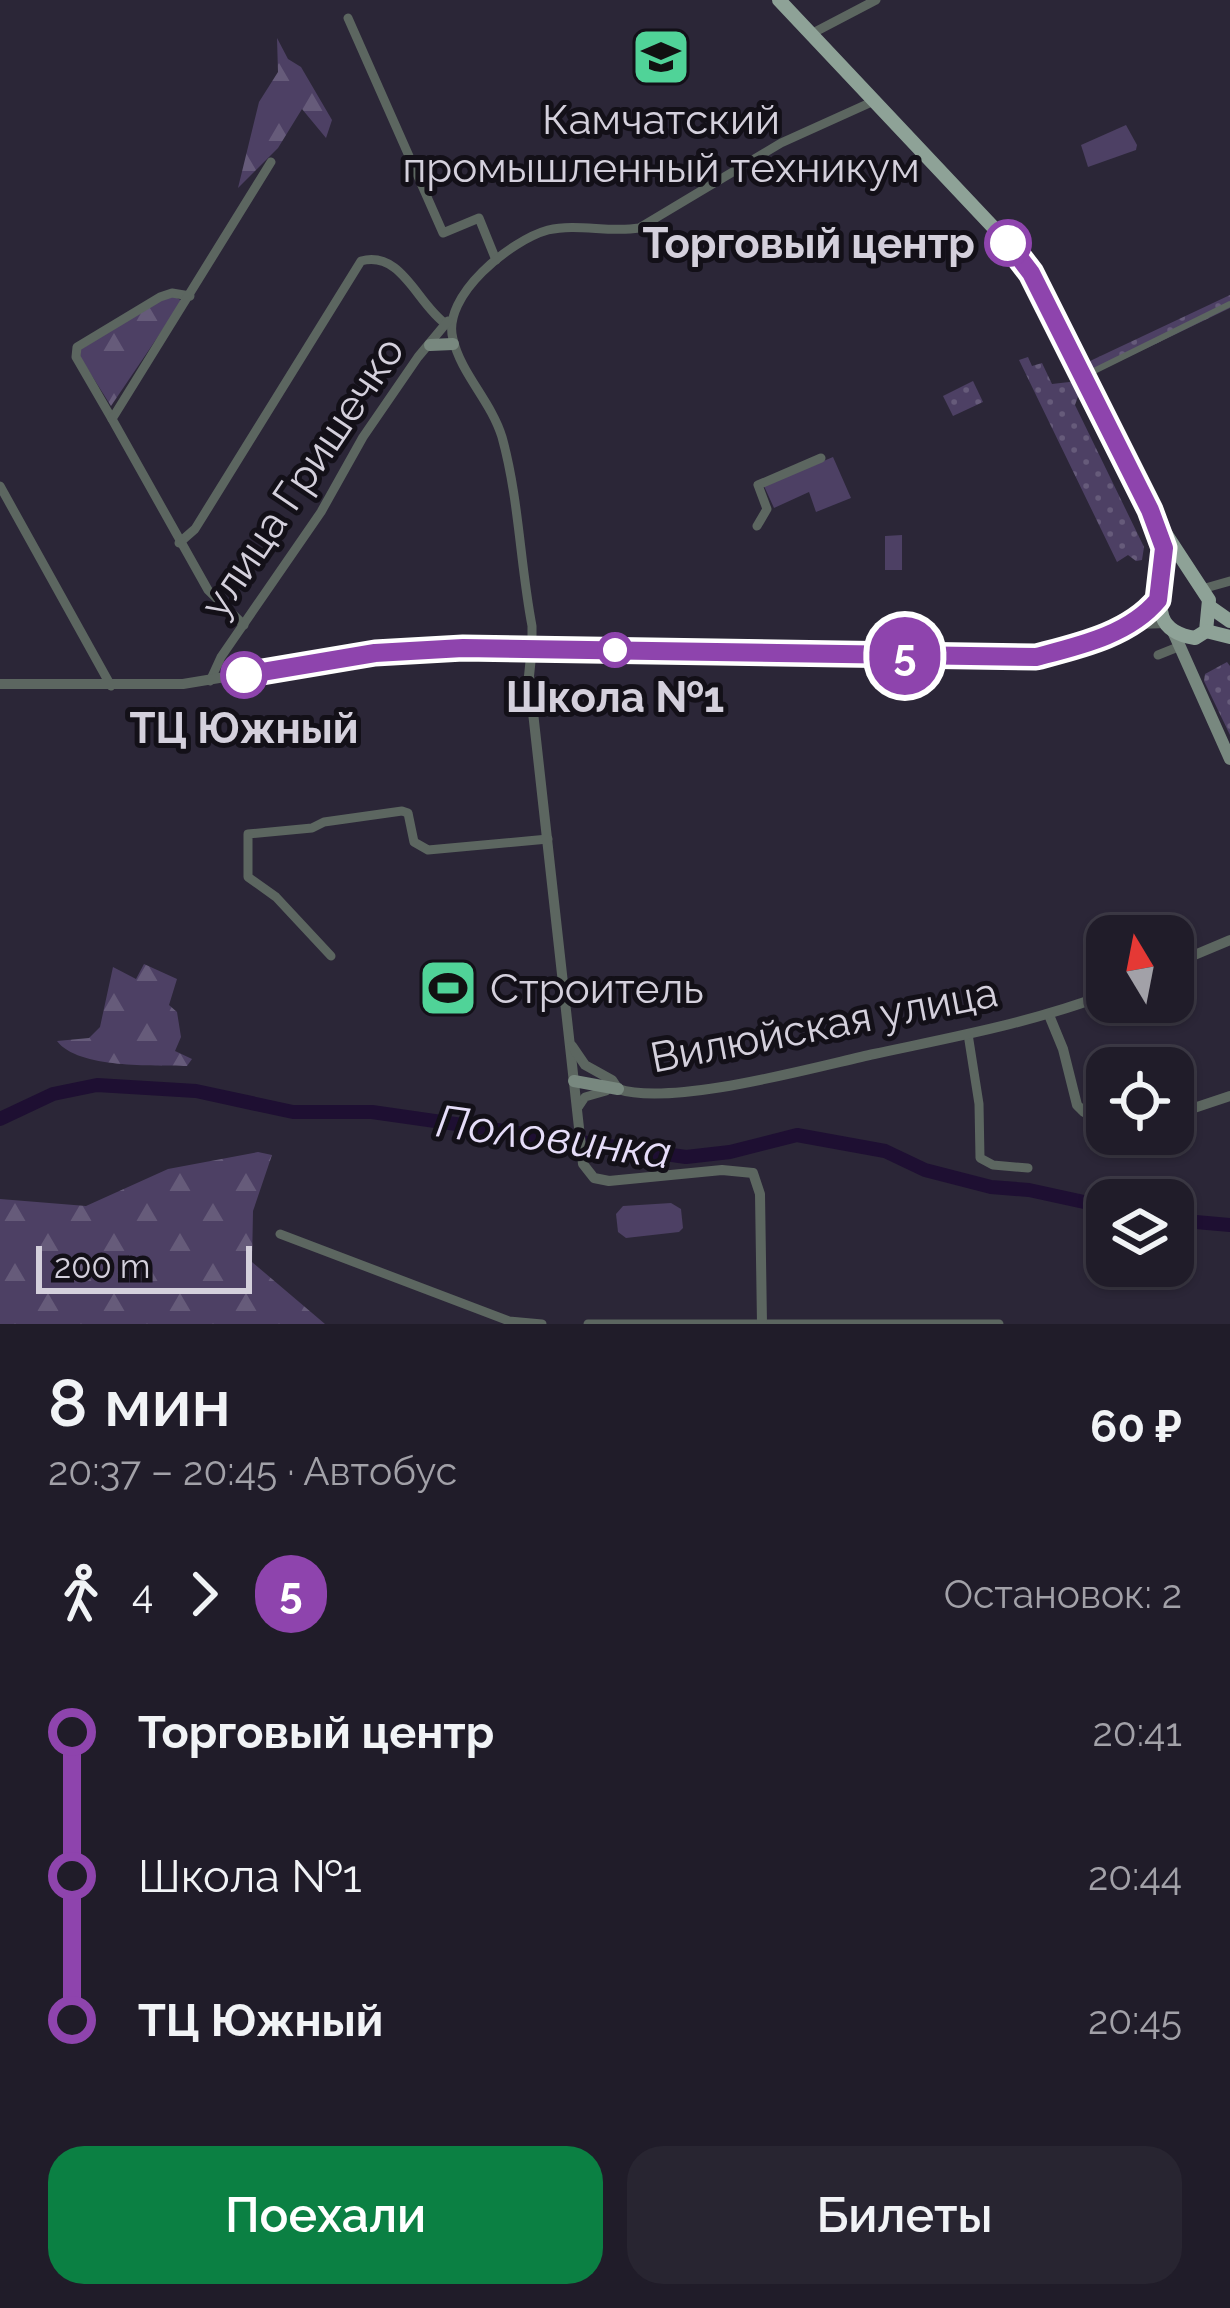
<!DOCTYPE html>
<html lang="ru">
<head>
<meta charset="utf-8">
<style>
  body { margin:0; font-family:Raleway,sans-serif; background:#282531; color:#f1f3f6; height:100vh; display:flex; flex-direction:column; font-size:45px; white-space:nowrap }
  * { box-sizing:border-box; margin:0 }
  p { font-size:39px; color:#a2a1a8 }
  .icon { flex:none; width:66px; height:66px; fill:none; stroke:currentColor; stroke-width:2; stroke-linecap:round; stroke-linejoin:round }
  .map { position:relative; height:1324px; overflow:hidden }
  .details { display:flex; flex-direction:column; background:#201c29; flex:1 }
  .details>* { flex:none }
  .badge { padding:0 24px; border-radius:39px; font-size:42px; line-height:78px }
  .needle { width:78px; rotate:350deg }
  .fabs { position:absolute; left:1086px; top:915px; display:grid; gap:24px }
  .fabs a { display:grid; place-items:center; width:108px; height:108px; border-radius:24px; background:#201c29; box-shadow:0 3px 9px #0004,0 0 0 3px #3d3a46; font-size:60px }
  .scale { position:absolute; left:36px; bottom:30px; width:216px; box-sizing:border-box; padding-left:12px; border:6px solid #d4d0dc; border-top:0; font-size:33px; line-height:42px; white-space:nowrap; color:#d4d0dc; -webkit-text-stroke:9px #131018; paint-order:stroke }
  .map>.badge { position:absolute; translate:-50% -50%; box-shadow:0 0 0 6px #fff }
  .legs { display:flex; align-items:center; gap:18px; height:132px; padding:0 48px; font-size:39px }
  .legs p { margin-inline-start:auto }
  .headline { display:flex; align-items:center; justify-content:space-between; height:204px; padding:0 48px }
  h1 { font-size:66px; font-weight:600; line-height:90px }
  .button { display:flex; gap:24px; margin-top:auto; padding:24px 48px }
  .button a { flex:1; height:138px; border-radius:36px; background:#0b8043; color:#fff; font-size:48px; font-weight:600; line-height:138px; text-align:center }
  .button a+a { background:#282531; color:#f1f3f6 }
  ul { padding:0 48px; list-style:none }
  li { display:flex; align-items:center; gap:42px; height:144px; font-size:45px }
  li i { display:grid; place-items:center; width:18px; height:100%; margin:0 15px; background:currentColor }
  li i::after { content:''; width:30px; height:30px; margin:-15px; border:9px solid; border-radius:50%; background:#201c29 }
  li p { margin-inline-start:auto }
  li:first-child i { background:linear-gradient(#0000 50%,currentColor 0) }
  li:last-child i { background:linear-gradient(currentColor 50%,#0000 0) }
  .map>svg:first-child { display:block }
  .forest { fill:url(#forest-firs) }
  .park { fill:url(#park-dots) }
  .pitch { fill:#4d4064 }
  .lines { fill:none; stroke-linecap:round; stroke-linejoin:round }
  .river { stroke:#1e0f32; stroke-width:14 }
  .pedestrian { stroke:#5c6660; stroke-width:6 }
  .minor { stroke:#5c6660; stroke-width:9 }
  .tertiary { stroke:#5c6660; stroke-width:10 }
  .secondary { stroke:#78887f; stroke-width:12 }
  .primary { stroke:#8ea297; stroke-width:14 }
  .line-1-casing { stroke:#fff; stroke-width:27 }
  .line-1 { stroke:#8e44ad; stroke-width:18 }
  .stop-1-dot { fill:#fff; stroke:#8e44ad; stroke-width:6 }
  .labels { text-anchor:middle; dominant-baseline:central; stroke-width:10; stroke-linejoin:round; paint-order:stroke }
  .poi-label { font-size:42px; fill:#d4d0dc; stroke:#131018 }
  .stop-label { font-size:42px; font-weight:bold; fill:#d4d0dc; stroke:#131018 }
  .street-label { font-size:42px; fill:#d4d0dc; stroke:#131018 }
  .water-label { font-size:45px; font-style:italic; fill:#e6ddf9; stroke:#131018 }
</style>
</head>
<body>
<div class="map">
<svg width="1230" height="1324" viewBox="0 0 1230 1324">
  <defs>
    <pattern id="forest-firs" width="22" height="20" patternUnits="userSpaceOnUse" patternTransform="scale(3)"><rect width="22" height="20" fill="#4d4064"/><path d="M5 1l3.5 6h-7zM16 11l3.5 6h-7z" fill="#665b7a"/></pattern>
    <pattern id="park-dots" width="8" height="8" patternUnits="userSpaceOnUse" patternTransform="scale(3)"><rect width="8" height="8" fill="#4d4064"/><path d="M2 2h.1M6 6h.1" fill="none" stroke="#665b7a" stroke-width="1.8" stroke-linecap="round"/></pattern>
  </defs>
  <rect width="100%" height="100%" fill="#2b2637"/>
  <g class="forest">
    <path d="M277,38L288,59L301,67L332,120L326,138L302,109L278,148L238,188L259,102L278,72Z"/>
    <path d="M174,296L182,301L111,406L80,357L81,349L160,300Z"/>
    <path d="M144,964L177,979L169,1005L177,1012L181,1037L175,1051L192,1059L187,1066C154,1065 78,1069 57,1041L89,1038L100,1027L113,967L136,979Z"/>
    <path d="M258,1152L272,1155L253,1211L252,1262L325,1324H0V1199L86,1206L168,1169Z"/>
  </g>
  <g class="park">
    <path d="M1230,295V308L1095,373L1090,361Z"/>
    <path d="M1028,357L1032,366L1042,363L1052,384L1078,381L1081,388L1075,405L1144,547L1142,560L1136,561L1128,555L1117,562L1019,360Z"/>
    <path d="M973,381L983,402L953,416L943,396Z"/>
    <path d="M1227,662L1230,666V735L1204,681L1205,674Z"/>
  </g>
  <g class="pitch">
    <path d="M1126,125L1137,145L1136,150L1088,167L1081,145Z"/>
    <path d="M833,457L851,498L816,512L809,492L774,508L764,486Z"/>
    <path d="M902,535V570H885V536Z"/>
    <path d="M671,1203L681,1209L683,1228L679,1232L626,1238L618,1232L616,1214L623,1206Z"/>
  </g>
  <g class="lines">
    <g class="river">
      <path d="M0,1119L53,1094L97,1085L196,1091L293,1112H372L686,1157L730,1152L797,1135L885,1151L925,1170L991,1187L1029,1190L1107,1207"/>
      <path d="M1173,1220L1230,1225"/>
    </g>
    <path class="pedestrian" d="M1094,371L1230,304"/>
    <g class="minor">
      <path d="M348,18L443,233L479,218L496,260"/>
      <path d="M811,34L876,0"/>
      <path d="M112,419L76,357L77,347L160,297L172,293L190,296"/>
      <path d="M0,486L111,686"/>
      <path d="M757,526L767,509L758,485L821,458"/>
      <path d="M179,543L195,529L361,261C402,250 417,304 446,324"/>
      <path d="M1202,589L1230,581"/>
      <path d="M244,625L208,590L112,419L271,162"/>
      <path d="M532,647V626C520,564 519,498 502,437C491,401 461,374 453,339C441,296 511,240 548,230C577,223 609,233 639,228L781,143L874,101"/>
      <path d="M1158,655L1178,647"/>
      <path d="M210,681L221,657L321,512L363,437L418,357L448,321"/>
      <path d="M331,956L276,897L248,877V834L312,828L324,822L402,811L408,813L414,842L428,850L548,839"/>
      <path d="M968,1034L979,1104L980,1158L993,1165L1028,1168"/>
      <path d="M577,1109L585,1097L606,1091"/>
      <path d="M280,1234L509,1321L542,1324"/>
      <path d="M588,1324H999"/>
    </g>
    <g class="tertiary">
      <path d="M532,647L529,676L583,1164L594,1178L609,1181L722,1170L753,1173L760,1194L762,1324"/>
      <path d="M0,684H183L351,656L463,648L1036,657L1137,624L1167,623"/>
      <path d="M1173,964L1230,940"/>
      <path d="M1049,1015L1063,1049L1077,1105L1084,1112L1107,1117"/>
      <path d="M572,1046L585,1065L612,1080L618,1089C672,1107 815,1067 874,1054C953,1037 1031,1023 1107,994"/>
      <path d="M1173,1115L1230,1096"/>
    </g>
    <g class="secondary">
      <path d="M430,345L453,344"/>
      <path d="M1172,629L1230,759"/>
      <path d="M574,1081L618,1089"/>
    </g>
    <g class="primary">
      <path d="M779,0L1008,243L1031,273L1150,510L1209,600L1206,631L1195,638C1138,629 1170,582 1164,548C1161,535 1155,522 1150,510"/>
      <path d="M1210,607L1230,621"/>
      <path d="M1206,631L1230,637"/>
    </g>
  </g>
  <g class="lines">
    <defs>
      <path id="line-1" d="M244,675L375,653L463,648L1036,657C1078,646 1129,635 1158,600L1164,548L1150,510L1031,273L1008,243"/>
    </defs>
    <use href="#line-1" class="line-1-casing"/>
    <use href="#line-1" class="line-1"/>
  </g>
  <defs>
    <symbol id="university-square" viewBox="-11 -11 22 22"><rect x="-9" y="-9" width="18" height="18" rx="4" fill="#50d398" stroke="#131018"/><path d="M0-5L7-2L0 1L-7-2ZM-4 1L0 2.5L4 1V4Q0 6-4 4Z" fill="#111"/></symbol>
    <symbol id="stadium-square" viewBox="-11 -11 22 22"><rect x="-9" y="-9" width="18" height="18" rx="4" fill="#50d398" stroke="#131018"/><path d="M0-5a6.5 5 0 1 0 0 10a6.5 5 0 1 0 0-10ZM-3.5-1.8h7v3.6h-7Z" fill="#111"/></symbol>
  </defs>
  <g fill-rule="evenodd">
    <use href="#university-square" x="628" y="24" width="66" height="66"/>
    <use href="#stadium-square" x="415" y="955" width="66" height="66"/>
  </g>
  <g class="stop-1-dot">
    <circle cx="1008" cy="243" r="21"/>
    <circle cx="615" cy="650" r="15"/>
    <circle cx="244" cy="675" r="21"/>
  </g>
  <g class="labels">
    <g class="poi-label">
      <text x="661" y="119">Камчатский<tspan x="661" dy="48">промышленный техникум</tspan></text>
      <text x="490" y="988" text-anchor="start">Строитель</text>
    </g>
    <g class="stop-label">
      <text x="975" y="243" text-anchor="end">Торговый центр</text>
      <text x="615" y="697">Школа №1</text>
      <text x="244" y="728">ТЦ Южный</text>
    </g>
    <g class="street-label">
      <text transform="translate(302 477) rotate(-56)">улица Гришечко</text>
      <text transform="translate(824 1025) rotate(-11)">Вилюйская улица</text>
    </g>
    <g class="water-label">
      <text transform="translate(554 1137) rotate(8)">Половинка</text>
    </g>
  </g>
</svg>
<div class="fabs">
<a><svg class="needle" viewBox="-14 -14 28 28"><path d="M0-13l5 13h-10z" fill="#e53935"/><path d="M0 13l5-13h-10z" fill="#a2a1a8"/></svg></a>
<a><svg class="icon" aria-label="locate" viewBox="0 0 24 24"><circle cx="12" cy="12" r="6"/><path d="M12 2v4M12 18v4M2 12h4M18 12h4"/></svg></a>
<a><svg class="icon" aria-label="layers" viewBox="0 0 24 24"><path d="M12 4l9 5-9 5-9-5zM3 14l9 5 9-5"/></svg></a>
</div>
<div class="scale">200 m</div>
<b class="badge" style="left:905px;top:656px;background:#8e44ad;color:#fff">5</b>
</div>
<section class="details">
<div class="headline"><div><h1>8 мин</h1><p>20:37 – 20:45 · Автобус</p></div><b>60 ₽</b></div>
<div class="legs"><svg class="icon" aria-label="walk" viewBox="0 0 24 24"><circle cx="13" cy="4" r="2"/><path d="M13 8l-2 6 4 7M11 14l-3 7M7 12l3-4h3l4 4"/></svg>4<svg class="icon" aria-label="forward" viewBox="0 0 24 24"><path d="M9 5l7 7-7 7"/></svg><b class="badge" style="background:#8e44ad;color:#fff">5</b><p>Остановок: 2</p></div>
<ul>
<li><i style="color:#8e44ad"></i><b>Торговый центр</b><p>20:41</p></li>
<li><i style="color:#8e44ad"></i><span>Школа №1</span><p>20:44</p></li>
<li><i style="color:#8e44ad"></i><b>ТЦ Южный</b><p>20:45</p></li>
</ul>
<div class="button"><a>Поехали</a><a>Билеты</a></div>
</section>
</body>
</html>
